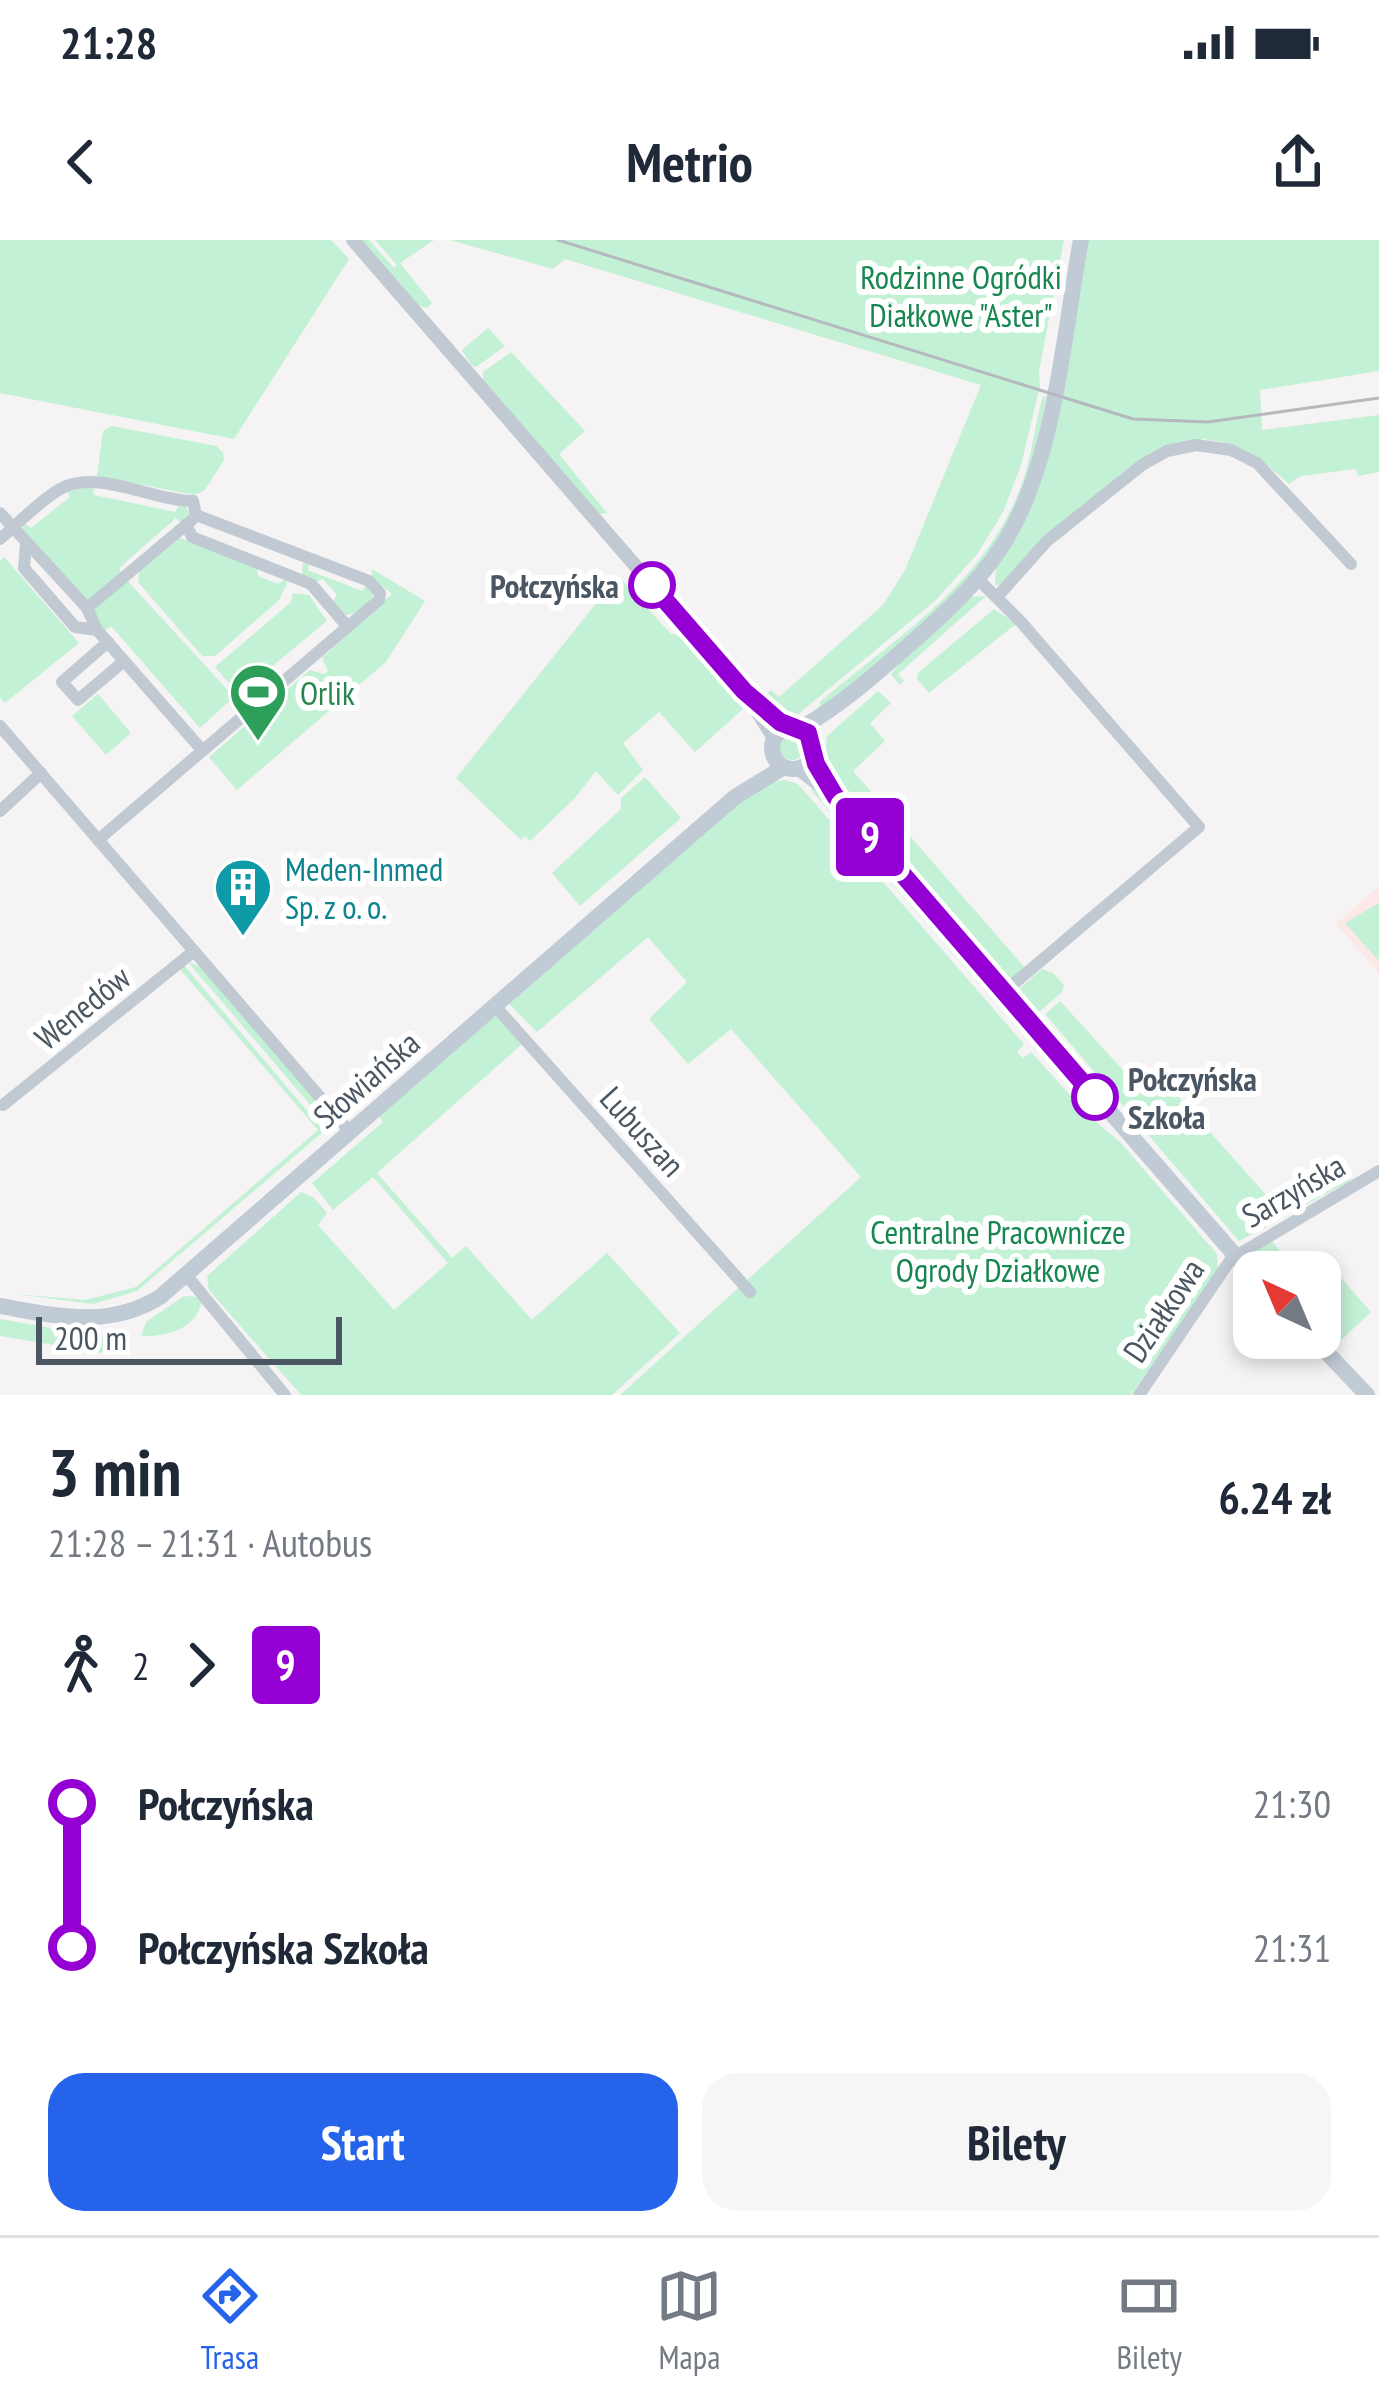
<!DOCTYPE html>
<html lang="pl">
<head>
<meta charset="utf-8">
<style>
  body { margin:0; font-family:"PT Sans Narrow",sans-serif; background:#f6f6f7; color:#1f2937; height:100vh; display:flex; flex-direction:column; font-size:45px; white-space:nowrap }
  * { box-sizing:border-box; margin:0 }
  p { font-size:39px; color:#747a83 }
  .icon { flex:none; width:66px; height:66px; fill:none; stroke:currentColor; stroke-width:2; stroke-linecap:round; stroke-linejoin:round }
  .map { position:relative; height:1155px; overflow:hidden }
  .sheet { display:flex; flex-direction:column; background:#fff; flex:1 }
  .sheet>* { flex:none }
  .badge { padding:0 24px; border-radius:9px; font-size:42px; line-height:78px }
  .needle { width:78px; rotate:316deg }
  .fabs { position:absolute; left:1233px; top:1011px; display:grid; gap:24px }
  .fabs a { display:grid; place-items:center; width:108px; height:108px; border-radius:24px; background:#fff; box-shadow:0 6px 18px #0003; font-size:60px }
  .scale { position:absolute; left:36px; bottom:30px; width:306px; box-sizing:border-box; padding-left:12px; border:6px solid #4a5661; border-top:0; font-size:33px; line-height:42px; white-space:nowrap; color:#4a5661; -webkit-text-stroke:9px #fff; paint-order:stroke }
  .map>.badge { position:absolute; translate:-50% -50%; box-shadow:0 0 0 6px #fff }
  .legs { display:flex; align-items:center; gap:18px; height:132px; padding:0 48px; font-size:39px }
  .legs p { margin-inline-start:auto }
  .overview { display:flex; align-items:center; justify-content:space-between; height:204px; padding:0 48px }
  h1 { font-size:66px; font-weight:800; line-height:90px }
  .action { display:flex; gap:24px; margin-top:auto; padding:24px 48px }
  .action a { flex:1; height:138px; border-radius:36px; background:#2563eb; color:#fff; font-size:48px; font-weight:800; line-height:138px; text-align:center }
  .action a+a { background:#f6f6f7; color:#1f2937 }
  ul { padding:0 48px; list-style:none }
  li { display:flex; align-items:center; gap:42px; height:144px; font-size:45px }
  li i { display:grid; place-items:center; width:18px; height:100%; margin:0 15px; background:currentColor }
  li i::after { content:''; width:30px; height:30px; margin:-15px; border:9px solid; border-radius:50%; background:#fff }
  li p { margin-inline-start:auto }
  li:first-child i { background:linear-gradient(#0000 50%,currentColor 0) }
  li:last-child i { background:linear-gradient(currentColor 50%,#0000 0) }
  .status { display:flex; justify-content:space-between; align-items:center; height:84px; padding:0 60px; background:#fff; direction:ltr }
  .status svg { height:33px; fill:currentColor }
  header { display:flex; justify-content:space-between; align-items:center; height:156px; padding:0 48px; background:#fff; font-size:54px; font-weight:800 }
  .menu { display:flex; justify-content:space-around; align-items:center; height:168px; border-top:3px solid #e0e1e3; background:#fff; font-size:33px; color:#747a83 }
  .menu a { display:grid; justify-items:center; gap:6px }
  .menu .on { color:#2563eb }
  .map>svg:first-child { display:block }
  .medical { fill:#fce8e6 }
  .green { fill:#c3f1d5 }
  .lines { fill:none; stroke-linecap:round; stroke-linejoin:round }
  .minor { stroke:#c1cad2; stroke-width:12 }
  .tertiary { stroke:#c1cad2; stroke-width:14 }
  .secondary { stroke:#c1cbd6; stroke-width:16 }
  .rail { stroke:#b5b8bd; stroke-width:3 }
  .line-1-casing { stroke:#fff; stroke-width:27 }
  .line-1 { stroke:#9400d3; stroke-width:18 }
  .stop-1-dot { fill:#fff; stroke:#9400d3; stroke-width:6 }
  .labels { text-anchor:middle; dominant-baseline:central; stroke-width:12; stroke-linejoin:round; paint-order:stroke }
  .park-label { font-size:33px; fill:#17864f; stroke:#fff }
  .stop-label { font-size:33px; font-weight:bold; fill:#4a5661; stroke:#fff; text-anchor:end }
  .leisure-label { font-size:33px; fill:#27864d; stroke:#fff; text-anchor:start }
  .culture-label { font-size:33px; fill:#0d838f; stroke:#fff; text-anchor:start }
  .street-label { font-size:33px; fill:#4a5661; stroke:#fff }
</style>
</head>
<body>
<div class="status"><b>21:28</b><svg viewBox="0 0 49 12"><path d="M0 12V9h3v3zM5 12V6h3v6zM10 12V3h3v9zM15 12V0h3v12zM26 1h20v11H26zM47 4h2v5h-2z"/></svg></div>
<header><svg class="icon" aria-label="back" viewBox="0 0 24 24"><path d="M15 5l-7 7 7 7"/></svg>Metrio<svg class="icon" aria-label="share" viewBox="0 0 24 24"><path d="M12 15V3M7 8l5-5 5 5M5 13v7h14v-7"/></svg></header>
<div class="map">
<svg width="1379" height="1155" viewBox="0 0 1379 1155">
  <rect width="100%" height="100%" fill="#f5f3f3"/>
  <path class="medical" d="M1379,646V733L1336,684Z"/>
  <g class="green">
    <path d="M0,0H331L349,19L234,199L0,153Z"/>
    <path d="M361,0H369L394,28L397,25L375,0H434L400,23L432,63L427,68L419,66Z"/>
    <path d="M450,0H1064L1039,131L1040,146L1021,225L1003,272L978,313L936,360L796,476L780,472L764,457L771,450L779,457L883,365L905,330L981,145L565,19L553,29Z"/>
    <path d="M1086,0H1379V131L1260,150L1262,190L1379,175V232L1358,236L1356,229L1301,236L1289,244L1257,216L1225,203L1204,199L1165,206L1133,225L1036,305L1003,346L995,345L996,325L1024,277Z"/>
    <path d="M488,88L505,106L476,127L471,125L462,110Z"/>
    <path d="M511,112L585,191L559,214L607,273L599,274L483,140V132Z"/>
    <path d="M1043,156L1046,157C1038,202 1029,250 1005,290C962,364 884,418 820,474V462C896,397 984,345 1021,246C1032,217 1034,186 1043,156Z"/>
    <path d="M112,186L216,206L223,212L224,220L204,251L194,255L97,236L103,191Z"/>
    <path d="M93,247L94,255L175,272L180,264L185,265L190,274L183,284L176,278L119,328L122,334L89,363L21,291L25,284L31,288L70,257L67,251Z"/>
    <path d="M180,298L257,328L258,336L278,344L285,339L287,343L279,360L215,416H202L138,342L139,332Z"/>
    <path d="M4,317L79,403L5,463L0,458V321Z"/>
    <path d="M303,322L309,324L308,330L362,351L367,345L374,354C369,363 355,376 345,375L333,361L337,355L323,339L317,342L302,334Z"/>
    <path d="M372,329L425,361L386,422L237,550L209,517L310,430L324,434L328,431L322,418L392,354L372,338Z"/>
    <path d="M618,336L670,393L683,398L743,469L695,512L659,472L623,503L643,530L618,555L596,531L574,559L530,601L525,596L521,600L456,538Z"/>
    <path d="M125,338L234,457L200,488L111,386L104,391C98,383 98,375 91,367Z"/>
    <path d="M293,353L309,355L327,381L238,454L215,427L291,362Z"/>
    <path d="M986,356L898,434L904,441L900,445L891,434L907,415L972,357Z"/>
    <path d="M994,369L1016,384L929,453L917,439L918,433Z"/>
    <path d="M878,451L891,463L870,483L885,501L853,531L1026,729L1012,740L824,524L827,496Z"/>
    <path d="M98,454L131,493L106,515L72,476Z"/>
    <circle cx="792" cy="507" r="13"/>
    <path d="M645,537L681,578L580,666L552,633L621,569V558Z"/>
    <path d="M786,540L798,544L1024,804L1017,812L1023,818L1031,812L1089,876L1121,903L1217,1014L1218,1030L1131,1155H620L861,937L731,789L688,824L649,779L687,742L648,697L537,792L509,764L759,544Z"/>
    <path d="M815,544L1026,785L1020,791L811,550Z"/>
    <path d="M1379,663V721L1345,683Z"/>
    <path d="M188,722L201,727L326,872L319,875Z"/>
    <path d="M183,724L324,891L137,1051L93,1064L15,1054L85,1060L136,1047L318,890L179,728Z"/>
    <path d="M1042,729L1053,733L1064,745L1062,752L1039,772L1019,749Z"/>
    <path d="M1060,761L1142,851L1160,836L1268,957L1335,919L1351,932L1350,941L1239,1001L1045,774Z"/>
    <path d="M497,774L522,804L377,933L452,1018L466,1006L532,1080L607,1013L680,1093L612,1155H301L209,1050L207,1036L301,952L313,957L327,973L318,985L394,1070L448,1023L373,937L333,970L312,943L383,882L378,875Z"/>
    <path d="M1270,999L1298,1032H1269L1257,1020L1258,1007Z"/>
    <path d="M1339,1036L1371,1072L1339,1102L1320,1083V1049Z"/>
    <path d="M184,1056L198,1057L202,1061C196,1089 167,1097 141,1096L146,1082Z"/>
    <path d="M0,1079L115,1099L114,1115L0,1096Z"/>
  </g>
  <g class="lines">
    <g class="minor">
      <path d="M0,273L87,368L97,390L202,510"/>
      <path d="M187,286L192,297L311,344L347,386"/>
      <path d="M0,299C19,283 38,262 60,249C98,228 152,261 193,261L196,275L369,341L380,353L379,360L98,600"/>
      <path d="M26,304L24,328L75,387L97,390"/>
      <path d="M978,339L1021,382L1199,587L1004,752"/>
      <path d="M997,357L1047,301L1142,225L1167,211L1196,205L1231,210L1257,223L1351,324"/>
      <path d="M87,368L192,280"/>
      <path d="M108,402L62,442L78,460L124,421"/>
      <path d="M0,486L350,892"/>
      <path d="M0,571L41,533"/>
      <path d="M495,766L750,1052"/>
      <path d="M3,865L194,711"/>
      <path d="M187,1036L285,1155"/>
      <path d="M1139,1155L1231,1019L1379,931"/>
    </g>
    <g class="tertiary">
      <path d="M353,0L744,451L774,498"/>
      <path d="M757,462L788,487"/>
    </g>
    <g class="secondary">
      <circle cx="793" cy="508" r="21"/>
      <path d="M801,488C841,465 875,435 910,404C945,373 979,343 1004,303C1056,219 1063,96 1081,0"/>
      <path d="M799,528L835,556L1254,1037"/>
      <path d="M0,1066C57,1076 108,1089 160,1057L735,557L784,527"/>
      <path d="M1313,1098L1367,1155"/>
    </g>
    <path class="rail" d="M558,0L1133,179L1208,182L1379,158"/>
  </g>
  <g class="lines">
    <defs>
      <path id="line-1" d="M652,345L744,451L780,482L808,493L816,524L835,556L1095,857"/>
    </defs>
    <use href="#line-1" class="line-1-casing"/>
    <use href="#line-1" class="line-1"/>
  </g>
  <defs>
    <symbol id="stadium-pin" viewBox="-11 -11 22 30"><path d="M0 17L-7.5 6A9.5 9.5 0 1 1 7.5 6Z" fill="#2e9e5b" stroke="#fff"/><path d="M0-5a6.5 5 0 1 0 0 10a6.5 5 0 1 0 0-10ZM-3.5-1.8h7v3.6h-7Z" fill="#fff"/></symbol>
    <symbol id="building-pin" viewBox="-11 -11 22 30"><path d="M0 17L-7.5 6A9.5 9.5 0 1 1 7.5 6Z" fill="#0f9aa8" stroke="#fff"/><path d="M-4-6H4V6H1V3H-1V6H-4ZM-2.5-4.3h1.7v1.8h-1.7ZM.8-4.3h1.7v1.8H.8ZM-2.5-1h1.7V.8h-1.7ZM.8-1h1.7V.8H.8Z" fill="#fff"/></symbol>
  </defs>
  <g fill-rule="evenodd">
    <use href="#stadium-pin" x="225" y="419" width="66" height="90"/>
    <use href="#building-pin" x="210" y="614" width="66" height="90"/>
  </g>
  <g class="stop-1-dot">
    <circle cx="652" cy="345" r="21"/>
    <circle cx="1095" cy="857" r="21"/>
  </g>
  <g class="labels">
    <g class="park-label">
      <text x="961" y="36">Rodzinne Ogródki<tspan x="961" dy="38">Diałkowe "Aster"</tspan></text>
      <text x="998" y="991">Centralne Pracownicze<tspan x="998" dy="38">Ogrody Działkowe</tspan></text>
    </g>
    <g class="stop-label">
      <text x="619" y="345">Połczyńska</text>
      <text x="1128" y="838" text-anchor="start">Połczyńska<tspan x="1128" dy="38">Szkoła</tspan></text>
    </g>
    <g class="leisure-label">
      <text x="300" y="452">Orlik</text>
    </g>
    <g class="culture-label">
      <text x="285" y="628">Meden-Inmed<tspan x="285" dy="38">Sp. z o. o.</tspan></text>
    </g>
    <g class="street-label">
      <text transform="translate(82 767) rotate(-39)">Wenedów</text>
      <text transform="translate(366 839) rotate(-41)">Słowiańska</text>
      <text transform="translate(643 891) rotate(48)">Lubuszan</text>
      <text transform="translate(1293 950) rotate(-30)">Sarzyńska</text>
      <text transform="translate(1163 1070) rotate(-56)">Działkowa</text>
    </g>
  </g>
</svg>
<div class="fabs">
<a><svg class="needle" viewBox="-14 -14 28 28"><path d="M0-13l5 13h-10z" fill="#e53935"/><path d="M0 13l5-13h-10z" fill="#747a83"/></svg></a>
</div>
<div class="scale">200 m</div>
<b class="badge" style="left:870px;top:597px;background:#9400d3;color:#fff">9</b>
</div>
<section class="sheet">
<div class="overview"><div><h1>3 min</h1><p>21:28 – 21:31 · Autobus</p></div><b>6.24 zł</b></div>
<div class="legs"><svg class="icon" aria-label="walk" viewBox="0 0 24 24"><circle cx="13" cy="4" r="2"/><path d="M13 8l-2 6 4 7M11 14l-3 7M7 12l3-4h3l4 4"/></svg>2<svg class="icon" aria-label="forward" viewBox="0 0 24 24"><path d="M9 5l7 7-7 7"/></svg><b class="badge" style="background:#9400d3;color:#fff">9</b></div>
<ul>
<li><i style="color:#9400d3"></i><b>Połczyńska</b><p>21:30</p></li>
<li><i style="color:#9400d3"></i><b>Połczyńska Szkoła</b><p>21:31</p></li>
</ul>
<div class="action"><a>Start</a><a>Bilety</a></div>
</section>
<nav class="menu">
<a class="on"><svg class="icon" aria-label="directions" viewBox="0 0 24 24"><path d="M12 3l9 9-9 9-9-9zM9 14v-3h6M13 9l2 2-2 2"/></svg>Trasa</a>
<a><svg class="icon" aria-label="map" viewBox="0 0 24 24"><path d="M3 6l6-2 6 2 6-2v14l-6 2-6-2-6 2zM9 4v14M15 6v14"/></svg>Mapa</a>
<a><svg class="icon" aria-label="tickets" viewBox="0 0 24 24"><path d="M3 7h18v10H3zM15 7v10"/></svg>Bilety</a>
</nav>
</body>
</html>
